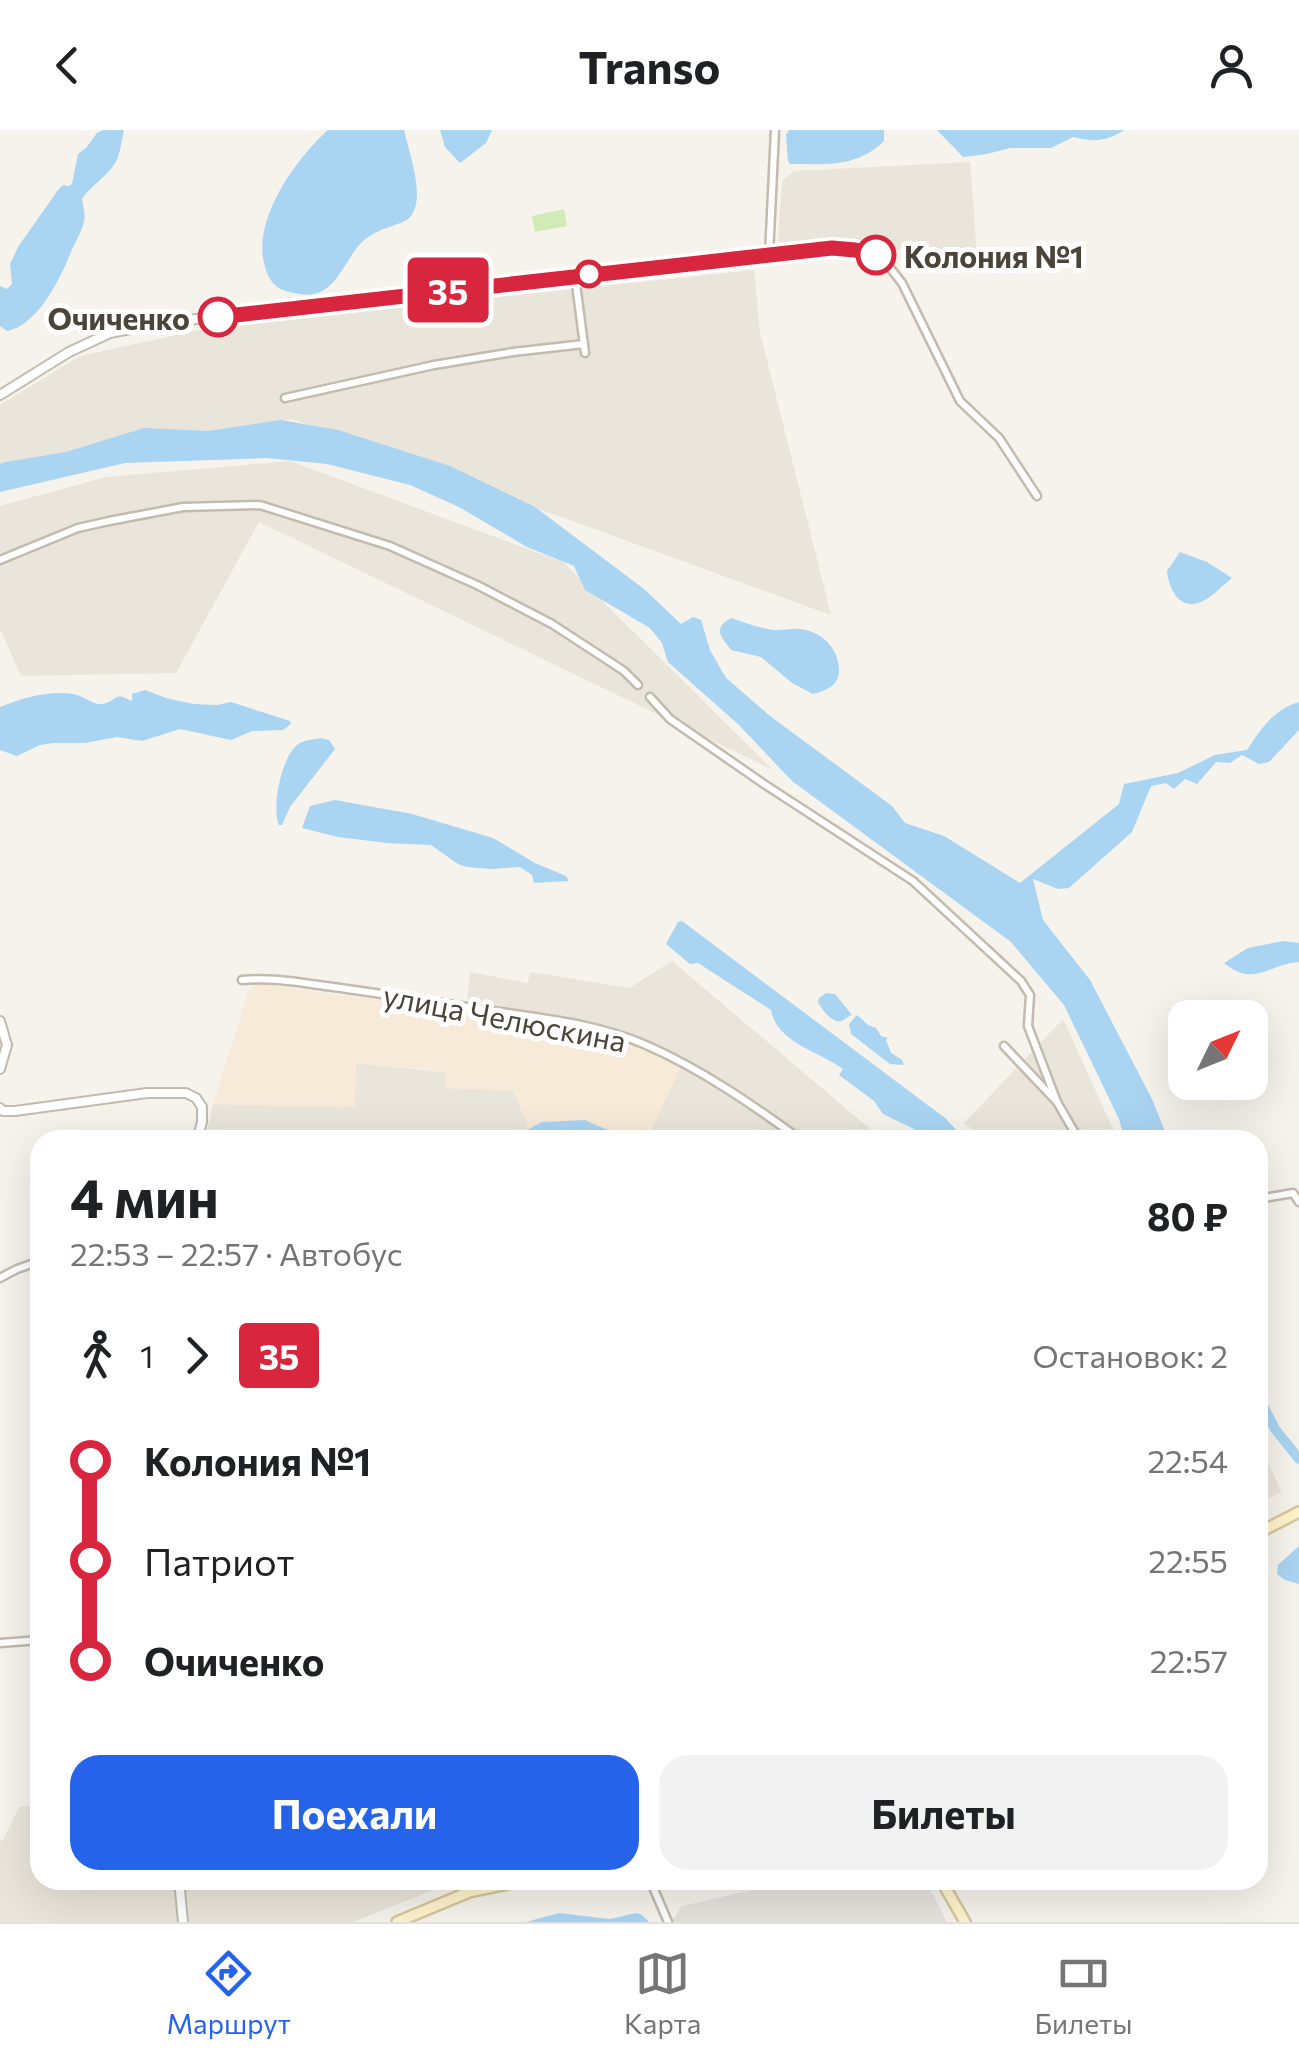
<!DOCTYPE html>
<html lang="ru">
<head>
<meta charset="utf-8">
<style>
  body { margin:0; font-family:Commissioner,sans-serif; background:#f2f2f2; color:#202124; height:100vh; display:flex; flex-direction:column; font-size:38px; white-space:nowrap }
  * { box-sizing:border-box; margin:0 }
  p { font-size:32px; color:#757577 }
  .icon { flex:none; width:55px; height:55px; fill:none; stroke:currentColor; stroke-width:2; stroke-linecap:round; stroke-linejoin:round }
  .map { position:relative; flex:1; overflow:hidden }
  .panel { position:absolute; left:30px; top:1000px; width:1238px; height:760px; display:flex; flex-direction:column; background:#fff; border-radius:30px; box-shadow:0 10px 40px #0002 }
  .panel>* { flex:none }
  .badge { padding:0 20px; border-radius:8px; font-size:35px; line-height:65px }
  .needle { width:65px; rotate:47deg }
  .fabs { position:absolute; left:1168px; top:870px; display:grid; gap:20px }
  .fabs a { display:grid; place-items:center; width:100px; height:100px; border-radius:20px; background:#fff; box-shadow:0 10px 40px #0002; font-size:50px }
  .map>.badge { position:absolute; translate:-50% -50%; box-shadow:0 0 0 5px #fff }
  .legs { display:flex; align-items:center; gap:15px; height:110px; padding:0 40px; font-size:32px }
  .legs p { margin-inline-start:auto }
  .summary { display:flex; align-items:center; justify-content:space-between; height:170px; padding:0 40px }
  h1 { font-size:55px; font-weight:700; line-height:75px }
  .cta { display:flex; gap:20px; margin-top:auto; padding:20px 40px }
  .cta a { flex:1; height:115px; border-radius:30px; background:#2563eb; color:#fff; font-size:40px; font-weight:700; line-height:115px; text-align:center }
  .cta a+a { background:#f2f2f2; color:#202124 }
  ul { padding:0 40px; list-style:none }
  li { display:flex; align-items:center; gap:35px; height:100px; font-size:38px }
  li i { display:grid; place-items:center; width:15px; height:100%; margin:0 12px; background:currentColor }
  li i::after { content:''; width:25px; height:25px; margin:-12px; border:8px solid; border-radius:50%; background:#fff }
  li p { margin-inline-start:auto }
  li:first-child i { background:linear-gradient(#0000 50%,currentColor 0) }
  li:last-child i { background:linear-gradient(currentColor 50%,#0000 0) }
  header { display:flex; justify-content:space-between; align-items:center; height:130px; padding:0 40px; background:#fff; font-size:45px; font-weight:700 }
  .menu { display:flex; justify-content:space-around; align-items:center; height:140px; border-top:2px solid #e0e0e0; background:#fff; font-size:28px; color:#757577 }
  .menu a { display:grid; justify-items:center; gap:5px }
  .menu .active { color:#2563eb }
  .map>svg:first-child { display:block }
  .residential { fill:#eae5da }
  .commercial { fill:#f7ead8 }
  .industrial { fill:#e6e2dd }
  .green { fill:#d2eab5 }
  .water { fill:#a9d4f2 }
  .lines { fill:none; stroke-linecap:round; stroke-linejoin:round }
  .river { stroke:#a9d4f2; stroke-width:10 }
  .minor-casing { stroke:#c2bbae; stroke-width:11 }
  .tertiary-casing { stroke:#c2bbae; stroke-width:12 }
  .secondary-casing { stroke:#d6c79b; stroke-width:14 }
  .minor { stroke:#fff; stroke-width:6 }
  .tertiary { stroke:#fff; stroke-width:8 }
  .secondary { stroke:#fff3cd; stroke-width:9 }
  .line-1-casing { stroke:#fff; stroke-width:22 }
  .line-1 { stroke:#d7263d; stroke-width:15 }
  .stop-1-dot { fill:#fff; stroke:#d7263d; stroke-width:5 }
  .labels { text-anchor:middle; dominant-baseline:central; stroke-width:10; stroke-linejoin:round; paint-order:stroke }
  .stop-label { font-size:30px; font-weight:bold; fill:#4b4439; stroke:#fff; text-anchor:start }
  .street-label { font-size:30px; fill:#4b4439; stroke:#fff }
</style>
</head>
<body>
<header><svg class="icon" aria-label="back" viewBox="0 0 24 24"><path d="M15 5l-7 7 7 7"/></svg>Transo<svg class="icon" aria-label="person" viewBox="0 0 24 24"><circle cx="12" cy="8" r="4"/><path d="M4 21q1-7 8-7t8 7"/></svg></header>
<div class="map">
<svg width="1299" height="1792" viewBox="0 0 1299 1792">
  <rect width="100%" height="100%" fill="#f6f3ec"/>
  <g class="residential">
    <path d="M970,32L977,124L778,112L782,51L794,41Z"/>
    <path d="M754,140L760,202L831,485L292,289L74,324L0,342V275L80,226L213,197Z"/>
    <path d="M290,331L563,432L773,640L259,392L176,543L21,546L0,499V376L106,347Z"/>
    <path d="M672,831L883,1010H667L665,1007L647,1009L680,937L606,907L524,891L466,883L470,842L528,853L530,842L629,858Z"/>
    <path d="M1063,889L1118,1010H987L964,993Z"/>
    <path d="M356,933L445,942L447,958L513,960L530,1000L509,1010H205L213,974L354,977Z"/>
    <path d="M1258,1311L1282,1362L1258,1373Z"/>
    <path d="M40,1675V1750H458L353,1792H0V1711L3,1710L19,1677Z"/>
  </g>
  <path class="commercial" d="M256,853L524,891L606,907L639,916L681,937L647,1009L609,1001L584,990L542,992L530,1000L513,960L446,958L445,942L429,939L356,933L355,977L213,974L249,860Z"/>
  <path class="industrial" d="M797,1750H925L947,1792H671L682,1776Z"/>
  <path class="green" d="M564,79L567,96L535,102L532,86Z"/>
  <g class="water">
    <path d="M103,0H124C121,13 120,29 111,39C101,50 90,57 82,69C83,77 86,84 84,92C81,103 75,112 71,122C60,149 38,195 7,201L0,196V156L7,159L12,154L10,134L18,117L58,60L63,55L69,56L72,54L78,24L86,18L97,3Z"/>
    <path d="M328,0H404C409,23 431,80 403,92C388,98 375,100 362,112C348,126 341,149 324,160C312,167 299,165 286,161C273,158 267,146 264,133C253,88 296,29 328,0Z"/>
    <path d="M440,0H492L486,13L460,33L445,17Z"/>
    <path d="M789,0H884V11C856,38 826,34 790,34L788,31L786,5Z"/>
    <path d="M937,0H1124C1106,12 1093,12 1073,7L1051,18H1010L987,24L963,27Z"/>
    <path d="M281,290L338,300L450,336L535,377L644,459L681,494L693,487L701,490L710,520L726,548L770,586L892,676L905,693L944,706L1020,753L1119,674L1124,654L1178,643L1215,625L1247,620C1260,600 1274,579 1299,572V600L1269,632L1259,634L1242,625L1230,633L1216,632L1197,654L1185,649L1174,659L1166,653L1151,656L1132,702L1069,758L1058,759L1033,749L1043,790L1090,850L1152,969L1164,999V1010H1125L1119,989L1064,875L1011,812L792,651L739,595L668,532L662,513L650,498L585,460L574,436L527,417L459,377L410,355L327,334L267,328L125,333L0,362V334L6,332L66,322L144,298L208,301Z"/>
    <path d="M1180,422L1207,432L1232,448C1223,455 1214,465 1205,470C1182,483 1169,462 1167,441Z"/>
    <path d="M731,488C743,492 756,497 768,499C779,502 789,498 800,499C821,501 839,518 839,540C839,556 827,560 813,564L792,553L761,527L731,520C721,506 712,499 731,488Z"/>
    <path d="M145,560L166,568L193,574L217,575L231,572L290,591L291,594L283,600L252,601L231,610L180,599L142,611L117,607L85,613H53L40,615L17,626L0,620V577C23,568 48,560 73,564C83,565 94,576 103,574C119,570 113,561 132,571V564Z"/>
    <path d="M320,608L329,610L335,619L290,677L282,695H279C271,677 282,628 296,616C302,610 312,610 320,608Z"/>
    <path d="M335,670L412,684L493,708L535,733L566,746L569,751L534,753L532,745L520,737L491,739L467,737L458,734L431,715L387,713L338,707L302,698L310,676Z"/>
    <path d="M682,791L945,988L964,1008L962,1010H927L914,999L883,984L874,971L839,945L843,939C819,921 777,913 771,880L698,833L690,834L666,814L678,792Z"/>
    <path d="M1283,811L1299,813V832C1269,834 1254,858 1224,833L1248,818Z"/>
    <path d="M826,863L835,864L852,885C848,886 845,890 841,891C832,894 822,879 818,872L819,868Z"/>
    <path d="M857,885L868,895L876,898L881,906L888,908L886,910L891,923L902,930L904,935L890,934L851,904L849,894Z"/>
    <path d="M585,990C603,999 639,1013 657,1004L665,1007L667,1010H509L542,992Z"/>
    <path d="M1299,1416V1454L1285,1450L1277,1444L1278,1435Z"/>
    <path d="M559,1783L610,1789L636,1783L642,1785L649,1792H526Z"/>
  </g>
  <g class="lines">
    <path class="river" d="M1258,1266L1275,1299L1299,1329"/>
    <defs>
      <g id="minor">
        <path d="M769,126L775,0"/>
        <path d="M584,145L678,137L832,118L855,119L876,125L887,134L902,153L960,271L999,308L1037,366"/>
        <path d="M575,146L585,223"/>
        <path d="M285,268L434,235L513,222L584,214"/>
        <path d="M0,430L78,398L109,391L183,377L260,375L390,416L477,455L552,494L624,541L638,555"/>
        <path d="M650,567L670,589L764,654L913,751L1021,851L1030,865L1028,896L1057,972"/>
        <path d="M242,850C273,847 302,853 333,857C375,863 418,869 460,876C521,886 589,890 646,915C701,939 753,975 801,1010"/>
        <path d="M1004,916L1057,972L1079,1010"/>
        <path d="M1258,1069L1293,1063L1299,1072"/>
        <path d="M0,1148L17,1139L40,1131"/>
        <path d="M0,1513L40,1510"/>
        <path d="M650,1750L668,1792"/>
      </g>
      <g id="tertiary">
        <path d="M0,265L69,222L110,203L161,193L584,145"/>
        <path d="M0,891L7,915L0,939"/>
        <path d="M0,978L3,981H15L147,963H186L196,968L202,977V992L197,1010"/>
        <path d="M179,1750L183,1792"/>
      </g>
      <g id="secondary">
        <path d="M1258,1403L1299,1382"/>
        <path d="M941,1750L965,1792"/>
        <path d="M397,1792L469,1762L527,1750"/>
      </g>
    </defs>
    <use href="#minor" class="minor-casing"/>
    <use href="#tertiary" class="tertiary-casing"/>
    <use href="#secondary" class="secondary-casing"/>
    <use href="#minor" class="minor"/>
    <use href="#tertiary" class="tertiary"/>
    <use href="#secondary" class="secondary"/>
  </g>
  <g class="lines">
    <defs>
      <path id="line-1" d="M218,187L832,118L855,120L876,125"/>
    </defs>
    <use href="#line-1" class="line-1-casing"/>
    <use href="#line-1" class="line-1"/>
  </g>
  <g class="stop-1-dot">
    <circle cx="876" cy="125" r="18"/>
    <circle cx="589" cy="144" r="12"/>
    <circle cx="218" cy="187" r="18"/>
  </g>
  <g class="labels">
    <g class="stop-label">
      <text x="904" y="125">Колония №1</text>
      <text x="190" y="187" text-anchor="end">Очиченко</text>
    </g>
    <g class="street-label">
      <text transform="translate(505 887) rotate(11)">улица Челюскина</text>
    </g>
  </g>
</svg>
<div class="fabs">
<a><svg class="needle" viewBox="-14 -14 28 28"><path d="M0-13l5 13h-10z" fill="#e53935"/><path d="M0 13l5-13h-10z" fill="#757577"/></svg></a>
</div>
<b class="badge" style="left:448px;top:160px;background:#d7263d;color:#fff">35</b>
<section class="panel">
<div class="summary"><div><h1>4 мин</h1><p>22:53 – 22:57 · Автобус</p></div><b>80 ₽</b></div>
<div class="legs"><svg class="icon" aria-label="walk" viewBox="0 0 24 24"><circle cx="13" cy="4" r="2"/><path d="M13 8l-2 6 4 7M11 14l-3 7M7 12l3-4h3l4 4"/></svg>1<svg class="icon" aria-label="forward" viewBox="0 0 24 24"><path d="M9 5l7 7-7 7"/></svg><b class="badge" style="background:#d7263d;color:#fff">35</b><p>Остановок: 2</p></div>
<ul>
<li><i style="color:#d7263d"></i><b>Колония №1</b><p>22:54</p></li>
<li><i style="color:#d7263d"></i><span>Патриот</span><p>22:55</p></li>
<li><i style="color:#d7263d"></i><b>Очиченко</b><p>22:57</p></li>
</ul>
<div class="cta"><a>Поехали</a><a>Билеты</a></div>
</section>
</div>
<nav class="menu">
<a class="active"><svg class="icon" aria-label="directions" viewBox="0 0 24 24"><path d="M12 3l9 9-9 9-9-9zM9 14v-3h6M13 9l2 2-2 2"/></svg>Маршрут</a>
<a><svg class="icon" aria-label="map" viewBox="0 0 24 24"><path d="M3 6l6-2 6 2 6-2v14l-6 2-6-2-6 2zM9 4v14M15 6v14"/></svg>Карта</a>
<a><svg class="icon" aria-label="tickets" viewBox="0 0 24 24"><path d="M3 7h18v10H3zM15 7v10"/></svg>Билеты</a>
</nav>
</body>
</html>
